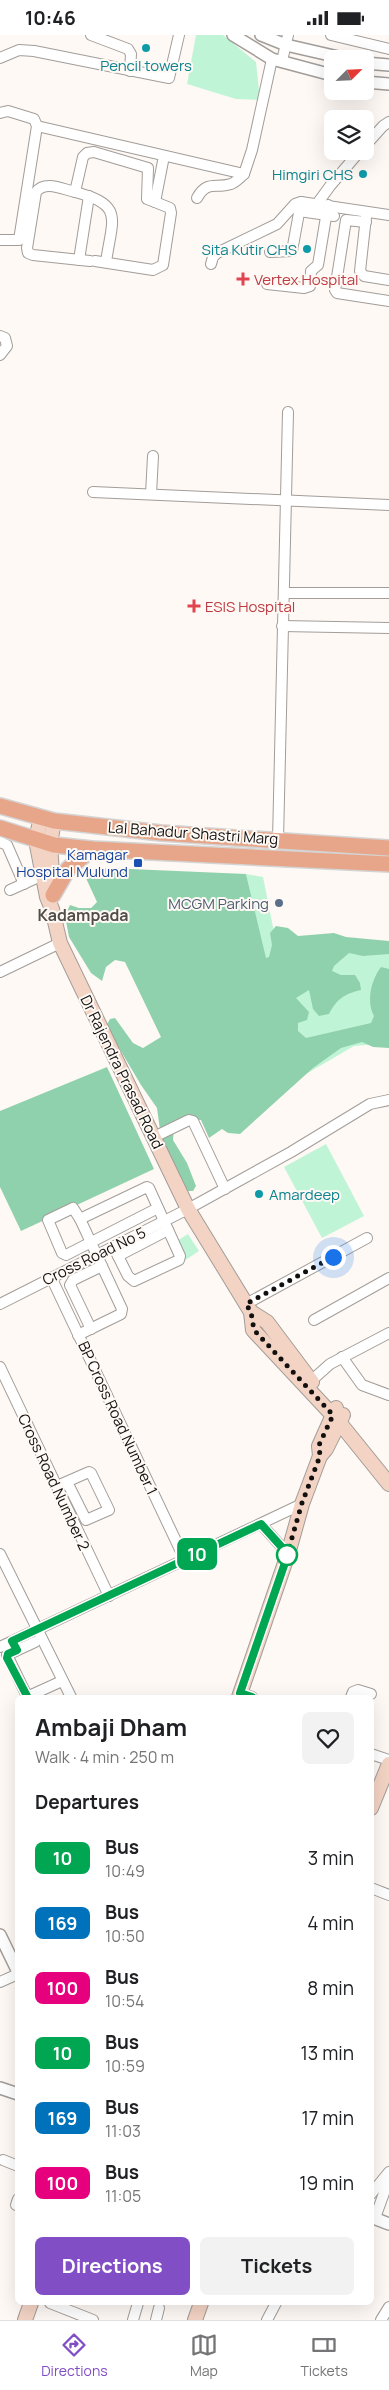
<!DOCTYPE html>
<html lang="en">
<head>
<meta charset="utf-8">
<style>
  body { margin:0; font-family:Manrope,sans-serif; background:#f2f2f2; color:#202124; height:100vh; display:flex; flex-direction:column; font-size:19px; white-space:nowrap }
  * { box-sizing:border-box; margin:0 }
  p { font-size:16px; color:#757577 }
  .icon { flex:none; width:28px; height:28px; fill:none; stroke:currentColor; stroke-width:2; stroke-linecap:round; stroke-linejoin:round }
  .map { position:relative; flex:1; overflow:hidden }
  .sheet { position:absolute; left:15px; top:1660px; width:359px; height:610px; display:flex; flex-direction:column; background:#fff; border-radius:8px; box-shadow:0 5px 20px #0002 }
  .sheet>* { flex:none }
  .badge { padding:0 10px; border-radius:8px; font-size:18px; line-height:32px }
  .needle { width:32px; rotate:66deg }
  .buttons { position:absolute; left:324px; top:15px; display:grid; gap:10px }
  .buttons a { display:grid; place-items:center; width:50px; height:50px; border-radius:8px; background:#fff; box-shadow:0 5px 20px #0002; font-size:25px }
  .you { position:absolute; width:25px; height:25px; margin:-12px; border:4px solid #fff; border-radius:50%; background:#1a73e8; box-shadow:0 0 0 8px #1a73e833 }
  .map>.badge { position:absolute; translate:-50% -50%; box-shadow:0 0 0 2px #fff }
  h2 { padding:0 20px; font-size:19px; line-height:45px }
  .round { display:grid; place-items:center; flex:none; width:52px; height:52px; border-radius:8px; background:#f2f2f2 }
  .headline { display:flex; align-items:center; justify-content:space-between; height:85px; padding:0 20px }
  h1 { font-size:24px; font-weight:700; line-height:38px }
  .cta { display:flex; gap:10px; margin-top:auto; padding:10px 20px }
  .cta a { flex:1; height:58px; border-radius:8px; background:#814ec6; color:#fff; font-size:20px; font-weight:700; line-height:58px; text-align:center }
  .cta a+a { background:#f2f2f2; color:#202124 }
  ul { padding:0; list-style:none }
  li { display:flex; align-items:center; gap:15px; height:65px; padding:0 20px }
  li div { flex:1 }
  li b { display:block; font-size:19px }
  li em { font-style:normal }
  li .badge { min-width:55px; font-weight:700; text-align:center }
  .status { display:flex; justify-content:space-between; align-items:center; height:35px; padding:0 25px; background:#fff; direction:ltr }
  .status svg { height:14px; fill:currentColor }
  .dock { display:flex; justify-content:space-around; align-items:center; height:70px; border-top:1px solid #e0e0e0; background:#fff; font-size:14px; color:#757577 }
  .dock a { display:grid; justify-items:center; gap:2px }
  .dock .active { color:#814ec6 }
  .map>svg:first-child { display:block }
  .green { fill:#c0f4d6 }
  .forest { fill:#90d1ad }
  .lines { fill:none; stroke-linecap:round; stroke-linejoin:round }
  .minor-casing { stroke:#a29d99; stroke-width:12 }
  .tertiary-casing { stroke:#a29d99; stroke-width:14 }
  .secondary-casing { stroke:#a29d99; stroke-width:16 }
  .primary-casing { stroke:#d4d4d4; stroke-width:18 }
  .minor { stroke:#fff; stroke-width:10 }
  .tertiary { stroke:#fff; stroke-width:11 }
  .secondary { stroke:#f3d3c4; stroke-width:14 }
  .primary { stroke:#e7a689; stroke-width:15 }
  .line-casing { stroke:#fff; stroke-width:11 }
  .line { stroke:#00a651; stroke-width:8 }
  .walk { stroke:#11100e; stroke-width:5; stroke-dasharray:0 9 }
  .culture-dot { fill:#0f9aa8; stroke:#fef9f4; stroke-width:2 }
  .health-dot { fill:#e0444e; stroke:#fef9f4; stroke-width:2 }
  .transit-dot { fill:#1a4fb4; stroke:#fef9f4; stroke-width:2 }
  .service-dot { fill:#5c6f8a; stroke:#fef9f4; stroke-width:2 }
  .stop-dot { fill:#fff; stroke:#00a651; stroke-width:2.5 }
  .labels { text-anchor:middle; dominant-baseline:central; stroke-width:4; stroke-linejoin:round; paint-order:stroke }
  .culture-label { font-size:15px; fill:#0d838f; stroke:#fef9f4; text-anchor:end }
  .health-label { font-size:15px; fill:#be3a42; stroke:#fef9f4; text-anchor:start }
  .street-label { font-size:15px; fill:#11100e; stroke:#fef9f4 }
  .transit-label { font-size:15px; fill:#164399; stroke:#fef9f4; text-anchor:end }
  .service-label { font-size:15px; fill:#4e5e75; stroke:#fef9f4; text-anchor:end }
  .neighbourhood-label { font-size:16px; font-weight:bold; fill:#514d49; stroke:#fef9f4 }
</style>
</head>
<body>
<div class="status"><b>10:46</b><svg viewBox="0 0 49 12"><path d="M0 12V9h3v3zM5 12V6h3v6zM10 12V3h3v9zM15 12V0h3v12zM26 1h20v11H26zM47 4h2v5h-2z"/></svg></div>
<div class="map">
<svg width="389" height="2285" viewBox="0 0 389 2285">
  <rect width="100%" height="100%" fill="#fef9f4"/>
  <g class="green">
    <path d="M196,0H223L256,27L260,65L236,64L187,49Z"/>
    <path d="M246,839L263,842L275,902L389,909V1008L354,1011L294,1046Z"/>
    <path d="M326,1109L364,1181L322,1203L284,1132Z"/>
    <path d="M188,1199L199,1216L184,1226L177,1206Z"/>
  </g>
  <g class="forest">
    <path d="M107,833L246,839L266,923L269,922L272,910L270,898L276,891L288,893L298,901L334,898L346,902L389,906V919L363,921L349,918L334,931L332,936L341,940H355L360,948L361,955C344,959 337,964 329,979L319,981L313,974L309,955L296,963L309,977L307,985L298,988V996L306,1003L371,988L374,981C366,967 371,945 381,932L389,934V1013L373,1012L362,1007L341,1013L313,1033L240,1099L228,1098L222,1094L209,1103L201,1085L189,1084L174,1091L173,1105L187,1128L196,1151L193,1156H187L167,1119L160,1095L157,1073L141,1050L106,991L110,984L115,983L133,1008L143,1013L161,1002L125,927L115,925L106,932L102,946L91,938L69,902L65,881L70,870L79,873H91L97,867L85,841Z"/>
    <path d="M107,1032L154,1134L21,1196L0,1152V1076Z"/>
  </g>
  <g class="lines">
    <defs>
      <g id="minor">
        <path d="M91,0L128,14L131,19L130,36"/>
        <path d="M331,0L389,14"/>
        <path d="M0,23L19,15L34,16L169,43L179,0"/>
        <path d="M282,26L288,0"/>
        <path d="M0,78L8,76L34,84L37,91L19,205H0"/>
        <path d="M37,91L244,139L252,115L272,24"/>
        <path d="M365,111L383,91L389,87"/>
        <path d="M75,157C125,170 112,184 106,227"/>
        <path d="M197,163C207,145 215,154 231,149C236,147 240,143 244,139"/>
        <path d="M317,169L330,151L360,116"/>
        <path d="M299,176L334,181"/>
        <path d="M366,182L360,236L364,241L389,245"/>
        <path d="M366,187L346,185L335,255L337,258L389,266"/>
        <path d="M270,217L292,216L301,167"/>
        <path d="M79,225L89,161"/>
        <path d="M90,226L33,220L28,218L27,213L36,157C45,145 62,154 75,157L83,122L87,118L94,117L148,133L147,164L155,167"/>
        <path d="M95,226L153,235L163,230L171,178L170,173L155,167L164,121"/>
        <path d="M211,229L213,222L217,218L277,189L295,169L301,167L389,180"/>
        <path d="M267,249L304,253L310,251L311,236L318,230L328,170"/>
        <path d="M0,301L5,303L7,311L0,320"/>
        <path d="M93,457L389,470"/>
        <path d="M151,459L153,421"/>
        <path d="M284,558H389"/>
        <path d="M282,591L389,593"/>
        <path d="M278,805L288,377"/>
        <path d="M0,807L7,810L24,849"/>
        <path d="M10,855L43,840"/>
        <path d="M0,937L60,908"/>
        <path d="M154,1102L189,1085L193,1086L225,1154"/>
        <path d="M113,1211L128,1241L134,1246L179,1225L180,1221L149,1153L147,1152L80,1184L73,1173L48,1185L62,1218L66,1220L158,1173"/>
        <path d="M118,1221L168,1195"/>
        <path d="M51,1242L185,1525"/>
        <path d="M0,1269L188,1174L291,1117L370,1069L389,1065"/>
        <path d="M246,1269L367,1203"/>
        <path d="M314,1285L389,1243"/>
        <path d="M91,1294L70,1250L73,1245L102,1231"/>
        <path d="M78,1300L121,1279L122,1274L80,1184"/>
        <path d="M342,1322L362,1350L389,1360"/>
        <path d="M0,1332L109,1561"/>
        <path d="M311,1346L330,1329L389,1298"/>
        <path d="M57,1451L89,1437L91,1438L109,1475L86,1485L67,1447"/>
        <path d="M261,1489L288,1519"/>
        <path d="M0,1519L71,1662"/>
        <path d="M35,1607L7,1620L26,1659L29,1661L62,1646"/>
        <path d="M0,1612L302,1469"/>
        <path d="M240,1658L252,1662"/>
        <path d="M351,1662L353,1657L358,1655L371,1659"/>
        <path d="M371,1719L389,1725"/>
        <path d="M371,1853L389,1860"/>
        <path d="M0,1947L18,1939"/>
        <path d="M3,2125L18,2131"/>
        <path d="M371,2159L389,2137"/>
        <path d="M16,2170L18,2164"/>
        <path d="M375,2183L384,2158V2146"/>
        <path d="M50,2268L93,2285"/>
        <path d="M133,2285L138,2268"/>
        <path d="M156,2285L159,2273"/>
        <path d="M267,2285L276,2268"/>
        <path d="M381,2285L389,2272"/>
      </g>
      <g id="tertiary">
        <path d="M233,0L272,24L332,40"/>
        <path d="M261,0L286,10L347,24"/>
        <path d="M365,28L389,30"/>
        <path d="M365,47L389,49"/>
        <path d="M0,1900L18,1937"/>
        <path d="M0,2053L18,2059"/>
        <path d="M371,2182L389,2189"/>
      </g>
      <g id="secondary">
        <path d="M41,782L36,805L47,862L52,874L60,908L188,1174L251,1277L253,1295L339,1387L389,1449"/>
        <path d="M53,853L50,809L54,786"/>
        <path d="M251,1277L267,1287L312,1347"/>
        <path d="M336,1373L319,1411L320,1421L326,1414L343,1380"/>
        <path d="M239,1662L288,1519L302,1469L320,1421"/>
        <path d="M371,1773L389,1729"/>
        <path d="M25,2285L31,2268"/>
        <path d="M195,2285L201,2268"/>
      </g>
      <g id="primary">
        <path d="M0,771L54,786L161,798L389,813"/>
        <path d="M0,793L54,810L92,814L389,829"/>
        <path d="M53,860L68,834L92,814"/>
      </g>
    </defs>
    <use href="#minor" class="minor-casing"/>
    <use href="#tertiary" class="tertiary-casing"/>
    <use href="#secondary" class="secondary-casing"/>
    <use href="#primary" class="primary-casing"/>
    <use href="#minor" class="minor"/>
    <use href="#tertiary" class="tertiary"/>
    <use href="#secondary" class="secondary"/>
    <use href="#primary" class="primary"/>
  </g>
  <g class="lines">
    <defs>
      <path id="line" d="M27,1661L7,1623L8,1619L17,1615L12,1606L261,1489L288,1519L240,1658L252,1662"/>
    </defs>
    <use href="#line" class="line-casing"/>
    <use href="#line" class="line"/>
    <path class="walk" d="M287,1520L302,1468L320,1421L319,1410L333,1380L254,1295L251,1277L246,1269L333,1222"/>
  </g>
  <g class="culture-dot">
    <circle cx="146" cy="13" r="5"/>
    <circle cx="363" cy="139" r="5"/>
    <circle cx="307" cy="214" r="5"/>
    <circle cx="259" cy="1159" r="5"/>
  </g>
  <g class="health-dot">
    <path d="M240.5 236.5h5v5h5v5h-5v5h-5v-5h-5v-5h5z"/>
    <path d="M191.5 563.5h5v5h5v5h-5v5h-5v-5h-5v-5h5z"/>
  </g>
  <rect class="transit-dot" x="133" y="823" width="10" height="10" rx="2.5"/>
  <circle class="service-dot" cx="279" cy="868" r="5"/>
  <circle class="stop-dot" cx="287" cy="1520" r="10"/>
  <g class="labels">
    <g class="culture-label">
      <text x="146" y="30" text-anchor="middle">Pencil towers</text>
      <text x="353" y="139">Himgiri CHS</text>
      <text x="297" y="214">Sita Kutir CHS</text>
      <text x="269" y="1159" text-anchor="start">Amardeep</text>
    </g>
    <g class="health-label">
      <text x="254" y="244">Vertex Hospital</text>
      <text x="205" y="571">ESIS Hospital</text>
    </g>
    <g class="street-label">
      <text transform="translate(193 798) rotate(4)">Lal Bahadur Shastri Marg</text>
      <text transform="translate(122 1037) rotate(64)">Dr Rajendra Prasad Road</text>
      <text transform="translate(94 1221) rotate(-26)">Cross Road No 5</text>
      <text transform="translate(118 1383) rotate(65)">BP Cross Road Number 1</text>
      <text transform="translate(54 1447) rotate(65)">Cross Road Number 2</text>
    </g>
    <g class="transit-label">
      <text x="128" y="819">Kamagar<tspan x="128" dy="17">Hospital Mulund</tspan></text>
    </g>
    <g class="service-label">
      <text x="269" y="868">MCGM Parking</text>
    </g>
    <g class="neighbourhood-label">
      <text x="83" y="880">Kadampada</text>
    </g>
  </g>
</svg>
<div class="buttons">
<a><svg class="needle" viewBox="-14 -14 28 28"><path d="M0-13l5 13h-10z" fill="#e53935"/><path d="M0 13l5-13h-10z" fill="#757577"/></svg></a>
<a><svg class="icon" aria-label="layers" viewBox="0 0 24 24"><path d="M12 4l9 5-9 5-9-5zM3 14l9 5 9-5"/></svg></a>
</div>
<div class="you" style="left:333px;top:1222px"></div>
<b class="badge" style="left:197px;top:1519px;background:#00a651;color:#fff">10</b>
<section class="sheet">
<div class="headline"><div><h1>Ambaji Dham</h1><p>Walk · 4 min · 250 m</p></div><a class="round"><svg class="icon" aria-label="heart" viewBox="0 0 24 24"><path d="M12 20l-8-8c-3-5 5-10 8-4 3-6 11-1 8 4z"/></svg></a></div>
<h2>Departures</h2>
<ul>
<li><span class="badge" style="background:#00a651;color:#fff">10</span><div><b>Bus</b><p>10:49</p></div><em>3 min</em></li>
<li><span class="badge" style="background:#0072bc;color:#fff">169</span><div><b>Bus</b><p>10:50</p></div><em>4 min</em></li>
<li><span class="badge" style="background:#e6007e;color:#fff">100</span><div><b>Bus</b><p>10:54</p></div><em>8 min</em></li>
<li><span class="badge" style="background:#00a651;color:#fff">10</span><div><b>Bus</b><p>10:59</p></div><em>13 min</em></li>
<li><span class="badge" style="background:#0072bc;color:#fff">169</span><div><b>Bus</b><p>11:03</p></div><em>17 min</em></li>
<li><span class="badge" style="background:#e6007e;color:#fff">100</span><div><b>Bus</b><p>11:05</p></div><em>19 min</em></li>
</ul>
<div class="cta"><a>Directions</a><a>Tickets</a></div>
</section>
</div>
<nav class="dock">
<a class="active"><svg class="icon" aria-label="directions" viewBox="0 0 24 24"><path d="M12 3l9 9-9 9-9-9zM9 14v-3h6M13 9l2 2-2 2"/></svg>Directions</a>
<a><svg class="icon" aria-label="map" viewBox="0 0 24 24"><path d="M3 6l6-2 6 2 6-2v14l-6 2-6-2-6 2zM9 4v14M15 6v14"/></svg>Map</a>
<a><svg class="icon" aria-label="tickets" viewBox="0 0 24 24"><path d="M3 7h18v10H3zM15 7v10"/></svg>Tickets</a>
</nav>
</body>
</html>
